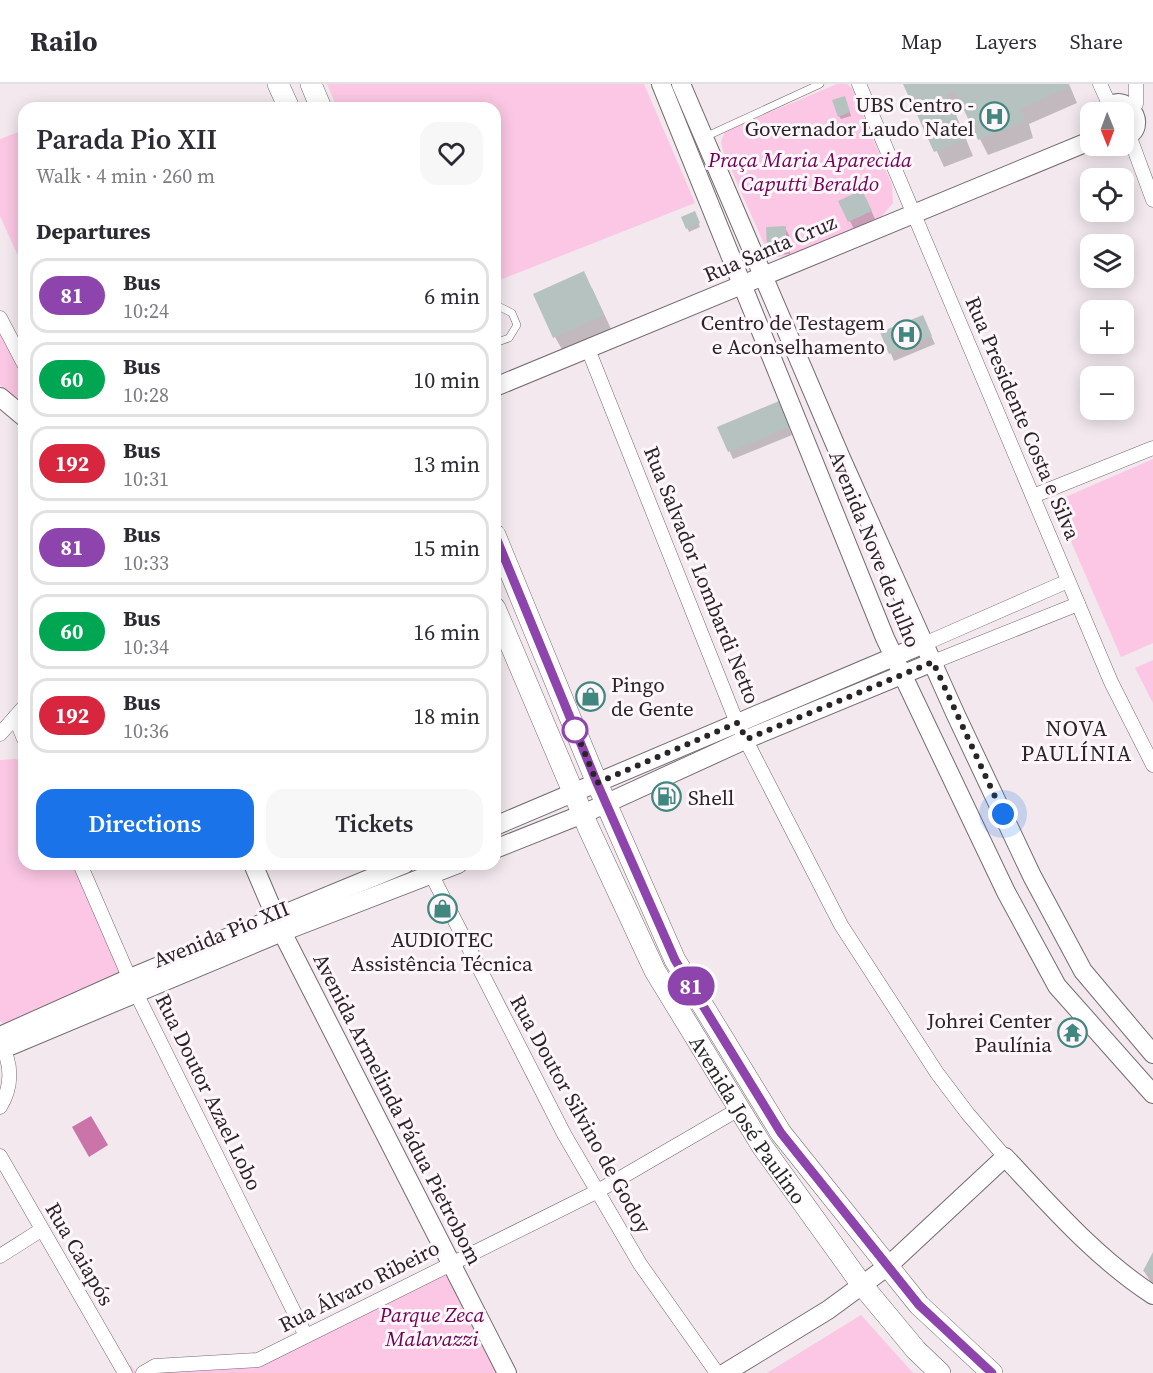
<!DOCTYPE html>
<html lang="en">
<head>
<meta charset="utf-8">
<style>
  body { margin:0; font-family:"Source Serif 4",serif; background:#f7f7f7; color:#2b2b33; height:100vh; display:flex; flex-direction:column; font-size:22px; white-space:nowrap }
  * { box-sizing:border-box; margin:0 }
  p { font-size:20px; color:#7c7c81 }
  .icon { flex:none; width:33px; height:33px; fill:none; stroke:currentColor; stroke-width:2; stroke-linecap:round; stroke-linejoin:round }
  .map { position:relative; flex:1; overflow:hidden }
  .panel { position:absolute; left:18px; top:18px; width:483px; height:768px; display:flex; flex-direction:column; background:#fff; border-radius:18px; box-shadow:0 3px 15px #0003 }
  .panel>* { flex:none }
  .badge { padding:0 12px; border-radius:20px; font-size:21px; line-height:39px }
  .needle { width:39px; rotate:179deg }
  .fabs { position:absolute; left:1080px; top:18px; display:grid; gap:12px }
  .fabs a { display:grid; place-items:center; width:54px; height:54px; border-radius:12px; background:#fff; box-shadow:0 3px 15px #0003; font-size:30px }
  .you { position:absolute; width:30px; height:30px; margin:-15px; border:4px solid #fff; border-radius:50%; background:#1a73e8; box-shadow:0 0 0 9px #1a73e833 }
  .map>.badge { position:absolute; translate:-50% -50%; box-shadow:0 0 0 3px #fff }
  h2 { padding:0 18px; font-size:22px; line-height:54px }
  .round { display:grid; place-items:center; flex:none; width:63px; height:63px; border-radius:18px; background:#f7f7f7 }
  .headline { display:flex; align-items:center; justify-content:space-between; height:102px; padding:0 18px }
  h1 { font-size:28px; font-weight:600; line-height:45px }
  .primary-button { display:flex; gap:12px; margin-top:auto; padding:12px 18px }
  .primary-button a { flex:1; height:69px; border-radius:18px; background:#1a73e8; color:#fff; font-size:24px; font-weight:600; line-height:69px; text-align:center }
  .primary-button a+a { background:#f7f7f7; color:#2b2b33 }
  ul { padding:0; list-style:none }
  li { display:flex; align-items:center; gap:18px; height:75px; margin:0 12px 9px; padding:0 6px; border:3px solid #e1e1e2; border-radius:18px }
  li div { flex:1 }
  li b { display:block; font-size:22px }
  li em { font-style:normal }
  li .badge { min-width:66px; font-weight:700; text-align:center }
  header { display:flex; align-items:center; gap:36px; box-sizing:border-box; height:84px; padding:0 30px; background:#fff; border-bottom:2px solid #e1e1e2 }
  header strong { font-size:28px }
  nav { display:flex; gap:33px; margin-inline-start:auto; font-size:21px }
  .map>svg:first-child { display:block }
  .green { fill:#fbc7e4 }
  .water { fill:#cb74a9 }
  .shadow { fill:#0003 }
  .building { fill:#b6c2c0 }
  .lines { fill:none; stroke-linecap:round; stroke-linejoin:round }
  .lane-casing { stroke:#746b70; stroke-width:8 }
  .street-casing { stroke:#746b70; stroke-width:15 }
  .secondary-casing { stroke:#746b70; stroke-width:20 }
  .primary-casing { stroke:#746b70; stroke-width:22 }
  .lane { stroke:#fff; stroke-width:7 }
  .street { stroke:#fff; stroke-width:14 }
  .secondary { stroke:#fff; stroke-width:18 }
  .primary { stroke:#fff; stroke-width:21 }
  .line-casing { stroke:#fff; stroke-width:14 }
  .line { stroke:#8e44ad; stroke-width:9 }
  .walk { stroke:#292527; stroke-width:6; stroke-dasharray:0 10.8 }
  .stop-dot { fill:#fff; stroke:#8e44ad; stroke-width:3 }
  .labels { text-anchor:middle; dominant-baseline:central; stroke-width:6; stroke-linejoin:round; paint-order:stroke }
  .poi-label { font-size:21px; fill:#292527; stroke:#fef6fa; text-anchor:end }
  .park-label { font-size:21px; font-style:italic; fill:#700052; stroke:#fef6fa }
  .street-label { font-size:21px; fill:#292527; stroke:#fef6fa }
  .neighbourhood-label { font-size:22px; letter-spacing:1.5px; fill:#292527; stroke:#fef6fa }
</style>
</head>
<body>
<header>
<strong>Railo</strong>
<nav><a>Map</a><a>Layers</a><a>Share</a></nav>
</header>
<div class="map">
<svg width="1153" height="1289" viewBox="0 0 1153 1289">
  <rect width="100%" height="100%" fill="#f2e8ed"/>
  <g class="green">
    <path d="M327,0H644L695,119L495,198V24H337Z"/>
    <path d="M837,0H847L852,4L892,101L893,119L881,133L789,172L777,173L765,162L723,67L721,58L725,47Z"/>
    <path d="M24,46V185L0,132V55Z"/>
    <path d="M0,245L24,293V320L16,317L0,301Z"/>
    <path d="M1153,375V559L1121,573L1054,418Z"/>
    <path d="M1153,576V619L1135,584Z"/>
    <path d="M16,675L24,677V780H74L125,892L7,943L0,937V676Z"/>
    <path d="M452,1179L507,1289H118L131,1281L136,1289L156,1281L259,1275Z"/>
    <path d="M861,1231L913,1289H767Z"/>
  </g>
  <path class="water" d="M91,1032L108,1061L89,1073L72,1043Z"/>
  <g class="shadow">
    <path d="M906,0H1069L1077,19L1029,40L1033,54L988,71L964,23L954,26L973,72L944,83Z"/>
    <path d="M846,17L851,32L841,35L839,32Z"/>
    <path d="M866,115L875,135L854,145L840,118Z"/>
    <path d="M696,132L700,143L689,148L683,134Z"/>
    <path d="M785,144L789,151L790,170L773,171L769,164L768,145Z"/>
    <path d="M592,204L612,247L564,269L555,253Z"/>
    <path d="M926,241L935,260L894,277L882,249Z"/>
    <path d="M782,326L792,351L733,375L719,343Z"/>
    <path d="M1153,1171V1202L1144,1187Z"/>
  </g>
  <g class="building">
    <path d="M903,0H1068L1069,3L1021,24L1026,38L978,56L955,7L946,10L965,56L934,68Z"/>
    <path d="M845,12L850,28L838,33L832,16Z"/>
    <path d="M862,106L872,127L848,138L838,117Z"/>
    <path d="M695,127L700,139L686,145L681,133Z"/>
    <path d="M786,142V163L767,164L766,143Z"/>
    <path d="M584,187L604,231L553,254L533,210Z"/>
    <path d="M923,231L932,252L889,270L880,248Z"/>
    <path d="M779,317L789,343L728,368L717,343Z"/>
    <path d="M1153,1168V1192L1143,1187Z"/>
  </g>
  <g class="lines">
    <defs>
      <g id="lane">
        <path d="M705,53L820,0"/>
        <path d="M495,225L500,223L512,229L517,241L509,254L495,259"/>
      </g>
      <g id="street">
        <path d="M859,0L1111,598L1153,681"/>
        <path d="M1100,0L1110,22"/>
        <path d="M1136,0V20"/>
        <path d="M1129,51L1153,116"/>
        <path d="M0,234L24,280"/>
        <path d="M588,265L737,639L841,841L937,989L968,1030L1005,1073"/>
        <path d="M1033,412L1153,364"/>
        <path d="M924,560L1068,497"/>
        <path d="M933,578L1078,520"/>
        <path d="M15,633L24,655"/>
        <path d="M0,650L24,623"/>
        <path d="M80,780L136,909L306,1252"/>
        <path d="M426,780L564,1050L640,1180L717,1289"/>
        <path d="M0,960C13,979 12,1004 0,1023"/>
        <path d="M0,1072L125,1289"/>
        <path d="M0,1172L41,1146"/>
        <path d="M143,1289L155,1282L258,1276L598,1107L739,1025"/>
      </g>
      <g id="secondary">
        <path d="M661,0L885,554L1006,808L1057,902L1153,1010"/>
        <path d="M681,0L841,374L955,629L1032,792L1083,887L1153,970"/>
        <path d="M1106,28C1123,0 1153,46 1124,52"/>
        <path d="M495,303L1090,57"/>
        <path d="M0,313L24,333"/>
        <path d="M495,742L924,560"/>
        <path d="M495,765L583,730L747,655L933,578"/>
        <path d="M253,780L282,848L507,1289"/>
        <path d="M0,952L130,894L405,780"/>
        <path d="M3,965L282,848L458,780"/>
        <path d="M725,1289L828,1226L888,1182L1005,1073C1051,1122 1096,1174 1153,1211"/>
      </g>
      <g id="primary">
        <path d="M278,0L289,24"/>
        <path d="M311,0L321,24"/>
        <path d="M495,451L597,699L675,876L781,1049L919,1221L992,1289"/>
        <path id="s1" d="M495,524L588,743L655,887L762,1062L862,1201L916,1266L940,1289"/>
      </g>
    </defs>
    <use href="#lane" class="lane-casing"/>
    <use href="#street" class="street-casing"/>
    <use href="#secondary" class="secondary-casing"/>
    <use href="#primary" class="primary-casing"/>
    <use href="#lane" class="lane"/>
    <use href="#street" class="street"/>
    <use href="#secondary" class="secondary"/>
    <use href="#primary" class="primary"/>
  </g>
  <g class="lines">
    <defs>
      <path id="line" d="M495,451L597,699L675,876L781,1049L919,1221L992,1289"/>
    </defs>
    <use href="#line" class="line-casing"/>
    <use href="#line" class="line"/>
    <path class="walk" d="M575,646L572,638L597,699L737,639L747,655L933,578L1003,730"/>
  </g>
  <defs>
    <symbol id="hospital-ring" viewBox="-11 -11 22 22"><circle r="9.5" fill="#fef6fa" stroke="#408780" stroke-width="1.5"/><path d="M-5-5h3v3.5h4V-5h3V5h-3V1.5h-4V5h-3Z" fill="#408780"/></symbol>
    <symbol id="shop-ring" viewBox="-11 -11 22 22"><circle r="9.5" fill="#fef6fa" stroke="#408780" stroke-width="1.5"/><path d="M-5-2.5h2.3a2.7 3.5 0 0 1 5.4 0H5L5.5 6h-11ZM-1.5-2.5h3a1.5 2.3 0 0 0-3 0Z" fill="#408780"/></symbol>
    <symbol id="fuel-ring" viewBox="-11 -11 22 22"><circle r="9.5" fill="#fef6fa" stroke="#408780" stroke-width="1.5"/><path d="M-5.5-6h7V0h2V4h1.3V-2.5L3-4.5l.8-.8L6-3V5H2.5V1h-1V6h-7ZM-4.2-4.7v3.2H.2V-4.7Z" fill="#408780"/></symbol>
    <symbol id="temple-ring" viewBox="-11 -11 22 22"><circle r="9.5" fill="#fef6fa" stroke="#408780" stroke-width="1.5"/><path d="M0-6L5-2H3V0L6.5 2.5H4V6H1.5V3h-3V6H-4V2.5H-6.5L-3 0V-2H-5Z" fill="#408780"/></symbol>
  </defs>
  <g fill-rule="evenodd">
    <use href="#hospital-ring" x="978" y="16" width="33" height="33"/>
    <use href="#hospital-ring" x="890" y="234" width="33" height="33"/>
    <use href="#shop-ring" x="574" y="596" width="33" height="33"/>
    <use href="#fuel-ring" x="650" y="696" width="33" height="33"/>
    <use href="#shop-ring" x="426" y="808" width="33" height="33"/>
    <use href="#temple-ring" x="1056" y="932" width="33" height="33"/>
  </g>
  <circle class="stop-dot" cx="575" cy="646" r="12"/>
  <g class="labels">
    <g class="poi-label">
      <text x="974" y="20">UBS Centro -<tspan x="974" dy="24">Governador Laudo Natel</tspan></text>
      <text x="885" y="238">Centro de Testagem<tspan x="885" dy="24">e Aconselhamento</tspan></text>
      <text x="611" y="600" text-anchor="start">Pingo<tspan x="611" dy="24">de Gente</tspan></text>
      <text x="688" y="713" text-anchor="start">Shell</text>
      <text x="442" y="855" text-anchor="middle">AUDIOTEC<tspan x="442" dy="24">Assistência Técnica</tspan></text>
      <text x="1052" y="936">Johrei Center<tspan x="1052" dy="24">Paulínia</tspan></text>
    </g>
    <g class="park-label">
      <text x="810" y="75">Praça Maria Aparecida<tspan x="810" dy="24">Caputti Beraldo</tspan></text>
      <text x="432" y="1230">Parque Zeca<tspan x="432" dy="24">Malavazzi</tspan></text>
    </g>
    <g class="street-label">
      <text transform="translate(770 164) rotate(-23)">Rua Santa Cruz</text>
      <text transform="translate(1023 334) rotate(67)">Rua Presidente Costa e Silva</text>
      <text transform="translate(875 465) rotate(68)">Avenida Nove de Julho</text>
      <text transform="translate(702 491) rotate(68)">Rua Salvador Lombardi Netto</text>
      <text transform="translate(221 850) rotate(-22)">Avenida Pio XII</text>
      <text transform="translate(209 1008) rotate(64)">Rua Doutor Azael Lobo</text>
      <text transform="translate(398 1025) rotate(63)">Avenida Armelinda Pádua Pietrobom</text>
      <text transform="translate(581 1030) rotate(61)">Rua Doutor Silvino de Godoy</text>
      <text stroke="none"><textPath href="#s1" startOffset="572">Avenida José Paulino</textPath></text>
      <text transform="translate(80 1170) rotate(60)">Rua Caiapós</text>
      <text transform="translate(359 1202) rotate(-27)">Rua Álvaro Ribeiro</text>
    </g>
    <g class="neighbourhood-label">
      <text x="1077" y="644">NOVA<tspan x="1077" dy="25">PAULÍNIA</tspan></text>
    </g>
  </g>
</svg>
<div class="fabs">
<a><svg class="needle" viewBox="-14 -14 28 28"><path d="M0-13l5 13h-10z" fill="#e53935"/><path d="M0 13l5-13h-10z" fill="#7c7c81"/></svg></a>
<a><svg class="icon" aria-label="locate" viewBox="0 0 24 24"><circle cx="12" cy="12" r="6"/><path d="M12 2v4M12 18v4M2 12h4M18 12h4"/></svg></a>
<a><svg class="icon" aria-label="layers" viewBox="0 0 24 24"><path d="M12 4l9 5-9 5-9-5zM3 14l9 5 9-5"/></svg></a>
<a>+</a>
<a>−</a>
</div>
<div class="you" style="left:1003px;top:730px"></div>
<b class="badge" style="left:691px;top:902px;background:#8e44ad;color:#fff">81</b>
<section class="panel">
<div class="headline"><div><h1>Parada Pio XII</h1><p>Walk · 4 min · 260 m</p></div><a class="round"><svg class="icon" aria-label="heart" viewBox="0 0 24 24"><path d="M12 20l-8-8c-3-5 5-10 8-4 3-6 11-1 8 4z"/></svg></a></div>
<h2>Departures</h2>
<ul>
<li><span class="badge" style="background:#8e44ad;color:#fff">81</span><div><b>Bus</b><p>10:24</p></div><em>6 min</em></li>
<li><span class="badge" style="background:#00a651;color:#fff">60</span><div><b>Bus</b><p>10:28</p></div><em>10 min</em></li>
<li><span class="badge" style="background:#d7263d;color:#fff">192</span><div><b>Bus</b><p>10:31</p></div><em>13 min</em></li>
<li><span class="badge" style="background:#8e44ad;color:#fff">81</span><div><b>Bus</b><p>10:33</p></div><em>15 min</em></li>
<li><span class="badge" style="background:#00a651;color:#fff">60</span><div><b>Bus</b><p>10:34</p></div><em>16 min</em></li>
<li><span class="badge" style="background:#d7263d;color:#fff">192</span><div><b>Bus</b><p>10:36</p></div><em>18 min</em></li>
</ul>
<div class="primary-button"><a>Directions</a><a>Tickets</a></div>
</section>
</div>
</body>
</html>
